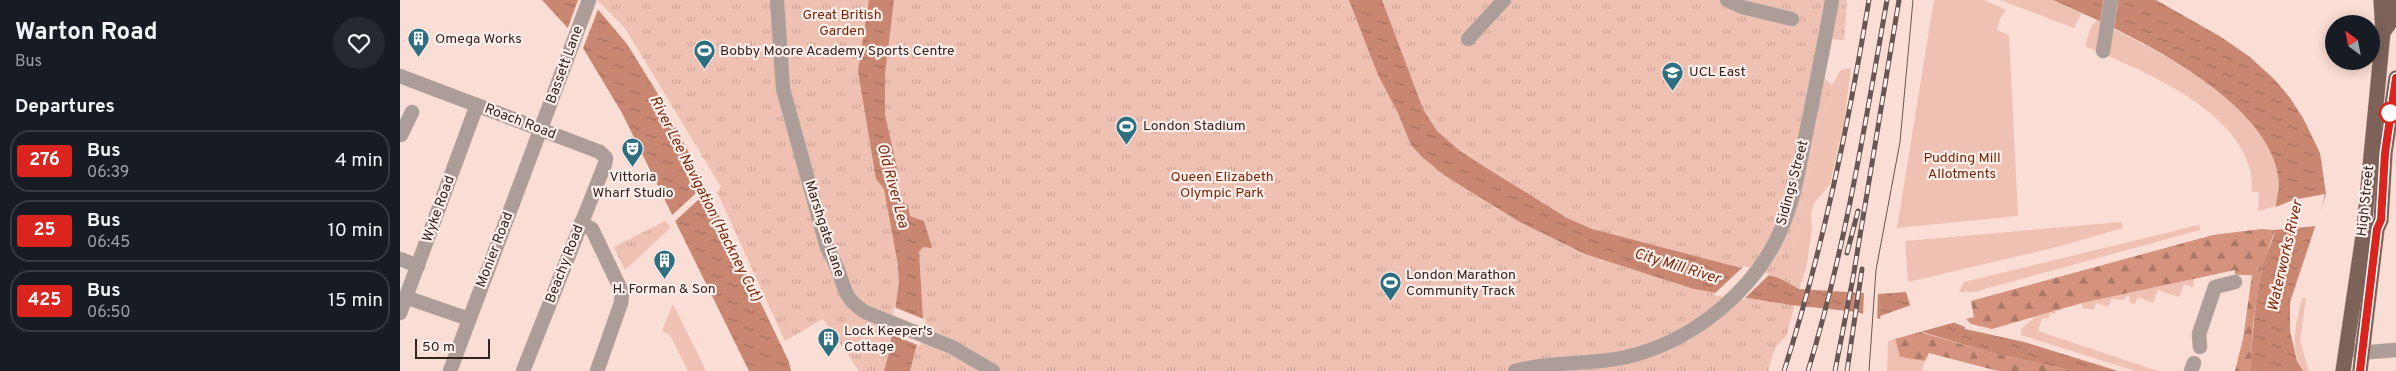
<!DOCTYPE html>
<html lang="en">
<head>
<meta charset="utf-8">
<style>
  body { margin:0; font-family:Overpass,sans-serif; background:#242831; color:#f1f3f6; height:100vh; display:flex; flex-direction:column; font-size:19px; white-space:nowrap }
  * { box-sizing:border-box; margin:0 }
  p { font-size:16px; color:#9ea1a6 }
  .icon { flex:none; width:28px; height:28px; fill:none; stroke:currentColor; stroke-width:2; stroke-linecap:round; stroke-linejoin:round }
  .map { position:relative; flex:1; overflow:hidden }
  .details { display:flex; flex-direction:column; background:#171b24; width:400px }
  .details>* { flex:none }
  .badge { padding:0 10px; border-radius:4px; font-size:18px; line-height:32px }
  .needle { width:32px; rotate:328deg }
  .tools { position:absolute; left:1925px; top:15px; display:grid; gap:10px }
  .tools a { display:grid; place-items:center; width:55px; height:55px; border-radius:50%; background:#171b24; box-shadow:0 2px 12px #0003; font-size:25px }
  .scale { position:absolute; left:15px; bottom:12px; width:75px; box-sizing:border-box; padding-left:5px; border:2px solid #322521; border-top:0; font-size:14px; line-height:18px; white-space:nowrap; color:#322521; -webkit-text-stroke:4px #fdeee9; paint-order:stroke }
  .map>.badge { position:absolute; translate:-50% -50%; box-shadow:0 0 0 2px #fff }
  h2 { padding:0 15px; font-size:19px; line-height:45px }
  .round { display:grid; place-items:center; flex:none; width:52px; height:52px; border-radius:26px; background:#242831 }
  .headline { display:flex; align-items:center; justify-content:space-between; height:85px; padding:0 15px }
  h1 { font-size:24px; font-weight:700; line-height:38px }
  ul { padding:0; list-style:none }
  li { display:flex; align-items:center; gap:15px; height:62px; margin:0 10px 8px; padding:0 5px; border:2px solid #363941; border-radius:20px }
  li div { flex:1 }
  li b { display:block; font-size:19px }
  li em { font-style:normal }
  li .badge { min-width:55px; font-weight:700; text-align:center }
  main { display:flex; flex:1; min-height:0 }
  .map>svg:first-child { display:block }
  .green { fill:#efc1b2 }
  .forest { fill:url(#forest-firs) }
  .park { fill:url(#park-tufts) }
  .water { fill:url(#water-ripples) }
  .pier { fill:#faddd4 }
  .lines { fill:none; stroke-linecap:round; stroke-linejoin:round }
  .minor-casing { stroke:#d6bcb4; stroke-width:15 }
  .major-casing { stroke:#d6bcb4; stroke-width:16 }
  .minor { stroke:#ac9d98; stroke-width:14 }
  .major { stroke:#7d625a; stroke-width:15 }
  .tram { stroke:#675651; stroke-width:1 }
  .rail-casing { stroke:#675651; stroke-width:5 }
  .rail { stroke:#fdeee9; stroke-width:3; stroke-dasharray:9; stroke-linecap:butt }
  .line-casing { stroke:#fff; stroke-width:11 }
  .line { stroke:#dc241f; stroke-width:8 }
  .stop-dot { fill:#fff; stroke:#dc241f; stroke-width:2.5 }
  .labels { text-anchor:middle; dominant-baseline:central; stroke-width:4.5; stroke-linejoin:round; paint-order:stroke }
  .park-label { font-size:14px; fill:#752609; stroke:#fdeee9 }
  .poi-label { font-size:14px; fill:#322521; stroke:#fdeee9; text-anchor:start }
  .street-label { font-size:14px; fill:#322521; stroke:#fdeee9 }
  .water-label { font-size:15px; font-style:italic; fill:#7a2b0f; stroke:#fdeee9 }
</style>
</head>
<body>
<main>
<section class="details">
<div class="headline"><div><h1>Warton Road</h1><p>Bus</p></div><a class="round"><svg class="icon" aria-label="heart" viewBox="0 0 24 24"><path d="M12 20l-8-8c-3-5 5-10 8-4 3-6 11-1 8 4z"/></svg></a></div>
<h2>Departures</h2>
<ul>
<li><span class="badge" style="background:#dc241f;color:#fff">276</span><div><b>Bus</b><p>06:39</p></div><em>4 min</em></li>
<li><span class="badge" style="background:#dc241f;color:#fff">25</span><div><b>Bus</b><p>06:45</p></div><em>10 min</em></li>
<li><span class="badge" style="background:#dc241f;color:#fff">425</span><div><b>Bus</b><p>06:50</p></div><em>15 min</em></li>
</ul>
</section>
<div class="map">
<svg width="1996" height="371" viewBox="0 0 1996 371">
  <defs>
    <pattern id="forest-firs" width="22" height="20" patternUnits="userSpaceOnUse" patternTransform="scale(1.25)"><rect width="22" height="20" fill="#d5927d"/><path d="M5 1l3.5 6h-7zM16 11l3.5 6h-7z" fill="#ad7766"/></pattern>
    <pattern id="park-tufts" width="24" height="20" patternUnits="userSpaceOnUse" patternTransform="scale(1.25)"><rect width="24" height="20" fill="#efc1b2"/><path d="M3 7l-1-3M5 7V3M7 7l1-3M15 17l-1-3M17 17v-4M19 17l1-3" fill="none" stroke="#cda699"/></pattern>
    <pattern id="water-ripples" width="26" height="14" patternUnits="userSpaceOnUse" patternTransform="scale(1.25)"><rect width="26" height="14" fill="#c98772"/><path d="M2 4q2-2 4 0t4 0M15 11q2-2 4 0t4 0" fill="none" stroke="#a46e5d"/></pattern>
  </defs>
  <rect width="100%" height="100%" fill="#faddd4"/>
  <g class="green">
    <path d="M1534,0H1584L1606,10L1600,18L1597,30L1609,35L1618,216L1497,228Z"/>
    <path d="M1600,0H1653L1682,13L1674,28Z"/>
    <path d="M1697,20C1760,54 1872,101 1879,184C1880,191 1877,199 1876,206L1858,211L1859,192H1852C1857,115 1743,71 1685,46L1691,27Z"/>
    <path d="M1451,68L1444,122L1430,184L1415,202L1411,212L1412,230L1406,269L1401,283L1382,275L1396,238L1416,128L1428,106L1432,85L1441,70Z"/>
    <path d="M1721,222L1723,228L1657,247L1508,282L1505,241Z"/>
    <path d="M1799,225L1800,230L1574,292H1559L1564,282Z"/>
    <path d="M1794,279L1793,287L1784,284L1779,297L1758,290L1753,303L1738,297L1735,304L1729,302L1730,297L1726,296L1724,300L1711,299L1708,307L1696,303L1694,310L1682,308V303Z"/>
    <path d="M1902,298H1906L1900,341L1909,371H1903C1889,348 1896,323 1902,298Z"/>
    <path d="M273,304L306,371H288L270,335L262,331Z"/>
    <path d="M1656,311V313L1650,314L1648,319L1643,317L1638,331L1758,371H1735L1621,335V329L1635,317Z"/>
    <path d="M1495,339L1500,357L1525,361L1522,371H1487L1488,341Z"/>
  </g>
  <g class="forest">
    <path d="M1861,229L1875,230L1862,267L1853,324L1850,371H1835L1843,339L1852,275H1835V270L1682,303L1592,329L1571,324L1566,319L1574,317L1571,301L1813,235Z"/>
    <path d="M1520,332L1588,352L1673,371H1598L1529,353L1525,361L1500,357L1495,339Z"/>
  </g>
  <g class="park">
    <path d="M197,0H1447L1444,40L1432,39L1424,78L1432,85L1428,106L1416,128L1396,238L1383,275L1401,283L1386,336L1375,348L1368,371H459L423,319L385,341L317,192L321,187L225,28Z"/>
    <path d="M265,221L271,227L225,270L214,247Z"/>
  </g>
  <g class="water">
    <path d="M142,0H190L227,44L256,91L287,149L389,362L391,371H349L222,113L177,38Z"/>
    <path d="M469,0H494L485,74V115L498,172L494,182L499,200L508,205L510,216L524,221L532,248L523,247L519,252L523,319L510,371H484L489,353L499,283L498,265L484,189L476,179L458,71Z"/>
    <path d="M949,0H982L1023,109L1037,131L1060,151L1088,169L1167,218L1192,229L1379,278L1399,289L1479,294L1506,292L1510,305L1565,327V329L1624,342L1718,371H1673L1588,352L1457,312L1391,305L1294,289L1185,254L1118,221L1044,175L1021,156L1011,145L998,113L978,75Z"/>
    <path d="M1653,0H1756L1821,37L1850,57L1875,80L1890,98L1903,118L1920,153L1926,194L1890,302V331L1897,361L1903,371H1850C1852,337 1855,303 1862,269C1864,256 1873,243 1875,230C1877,222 1875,214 1876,207C1876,199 1879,192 1879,184C1875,98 1721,30 1653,0Z"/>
  </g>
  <g class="pier">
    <path d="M178,0H193L199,7L182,51L167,30Z"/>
    <path d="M306,184L309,190L273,223L270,217Z"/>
    <path d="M1925,194L1917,226L1873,230V208L1893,200Z"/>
    <path d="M1344,266L1370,274L1343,300L1313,295Z"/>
    <path d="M1464,291H1478L1477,321L1463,316Z"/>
    <path d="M1514,304L1555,322H1556L1516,333L1481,322L1480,316Z"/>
    <path d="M494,307L526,320L520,346L490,334Z"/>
  </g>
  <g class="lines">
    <defs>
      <g id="minor">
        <path d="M377,0L383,89L427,248C431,255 435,262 438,270C446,291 444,298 465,312L552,347L593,371"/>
        <path d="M1327,0L1342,7L1392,19"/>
        <path d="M1068,39L1104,0"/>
        <path d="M1703,51L1711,0"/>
        <path d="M0,76L200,152L206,158L205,164L123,371"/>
        <path d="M1,135L12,112"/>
        <path d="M181,223L192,229L222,292L221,303L197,371"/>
        <path d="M0,259L18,266"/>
        <path d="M11,299L63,317"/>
        <path d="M0,313L77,105"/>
        <path d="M1800,347L1799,334L1815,287L1835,282"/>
        <path d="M1951,350L1970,352L1996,350"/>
        <path d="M50,371L189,0"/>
        <path d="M1115,371C1155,360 1198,366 1238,354C1298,336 1354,290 1380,232C1396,197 1401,156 1409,119C1417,79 1425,40 1432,0"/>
        <path d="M1791,371L1794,363"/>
      </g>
      <g id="major">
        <path d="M1984,31L1991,21L1993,0"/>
        <path d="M1943,371L1964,229L1983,32L1981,0"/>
        <path d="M1960,371L1977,229L1981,220L1985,153L1996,78"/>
      </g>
    </defs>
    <use href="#minor" class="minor-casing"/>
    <use href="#major" class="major-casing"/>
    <use href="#minor" class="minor"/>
    <use href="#major" class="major"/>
    <path class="tram" d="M1469,371L1476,270L1500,142L1513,0"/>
    <defs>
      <g id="rail">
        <path d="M1447,253L1458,211"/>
        <path d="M1384,371C1423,249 1448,126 1469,0"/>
        <path d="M1408,371C1445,250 1465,125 1487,0"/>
        <path d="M1435,371L1453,278L1499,0"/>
        <path d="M1447,371L1462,269"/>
      </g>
    </defs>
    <use href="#rail" class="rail-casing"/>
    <use href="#rail" class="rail"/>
  </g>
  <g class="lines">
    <defs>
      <path id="line" d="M1960,371L1977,229L1981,220L1985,153L1996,78"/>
    </defs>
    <use href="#line" class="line-casing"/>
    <use href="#line" class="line"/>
  </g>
  <defs>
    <symbol id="building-pin" viewBox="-11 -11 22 30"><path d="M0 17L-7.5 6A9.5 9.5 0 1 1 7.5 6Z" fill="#2d6f81" stroke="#fdeee9"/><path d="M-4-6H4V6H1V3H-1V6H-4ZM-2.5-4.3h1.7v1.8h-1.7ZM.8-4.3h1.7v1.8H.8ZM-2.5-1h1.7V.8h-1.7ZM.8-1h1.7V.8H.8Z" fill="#fff"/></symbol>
    <symbol id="stadium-pin" viewBox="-11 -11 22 30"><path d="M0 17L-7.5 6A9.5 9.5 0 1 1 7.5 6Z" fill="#2d6f81" stroke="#fdeee9"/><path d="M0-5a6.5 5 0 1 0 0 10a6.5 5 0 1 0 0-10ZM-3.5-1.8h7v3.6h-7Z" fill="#fff"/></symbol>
    <symbol id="university-pin" viewBox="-11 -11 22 30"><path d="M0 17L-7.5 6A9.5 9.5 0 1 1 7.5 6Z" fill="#2d6f81" stroke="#fdeee9"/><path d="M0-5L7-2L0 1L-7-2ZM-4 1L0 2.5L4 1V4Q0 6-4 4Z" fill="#fff"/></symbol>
    <symbol id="theatre-pin" viewBox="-11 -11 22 30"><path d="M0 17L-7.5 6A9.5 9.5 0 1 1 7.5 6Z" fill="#2d6f81" stroke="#fdeee9"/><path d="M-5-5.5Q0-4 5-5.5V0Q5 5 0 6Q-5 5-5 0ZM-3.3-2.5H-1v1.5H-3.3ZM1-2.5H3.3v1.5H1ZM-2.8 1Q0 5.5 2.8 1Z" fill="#fff"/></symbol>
  </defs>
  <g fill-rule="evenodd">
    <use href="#building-pin" x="6" y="26" width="25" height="34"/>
    <use href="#stadium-pin" x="292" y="38" width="25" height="34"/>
    <use href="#university-pin" x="1260" y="60" width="25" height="34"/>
    <use href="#stadium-pin" x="714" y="114" width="25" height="34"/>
    <use href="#theatre-pin" x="220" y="136" width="25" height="34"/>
    <use href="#building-pin" x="252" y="248" width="25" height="34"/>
    <use href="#stadium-pin" x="978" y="270" width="25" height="34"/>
    <use href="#building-pin" x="416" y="326" width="25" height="34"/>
  </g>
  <circle class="stop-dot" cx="1990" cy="113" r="10"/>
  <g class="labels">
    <g class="park-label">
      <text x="442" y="15">Great British<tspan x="442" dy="16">Garden</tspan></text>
      <text x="1562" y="158">Pudding Mill<tspan x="1562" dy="16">Allotments</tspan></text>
      <text x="822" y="177">Queen Elizabeth<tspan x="822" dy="16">Olympic Park</tspan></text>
    </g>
    <g class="poi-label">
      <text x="35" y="39">Omega Works</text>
      <text x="320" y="51">Bobby Moore Academy Sports Centre</text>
      <text x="1289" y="72">UCL East</text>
      <text x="743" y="126">London Stadium</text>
      <text x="233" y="177" text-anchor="middle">Vittoria<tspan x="233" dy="16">Wharf Studio</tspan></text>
      <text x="1006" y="275">London Marathon<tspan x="1006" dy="16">Community Track</tspan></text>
      <text x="264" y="289" text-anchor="middle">H. Forman &amp; Son</text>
      <text x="444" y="331">Lock Keeper's<tspan x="444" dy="16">Cottage</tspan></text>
    </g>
    <g class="street-label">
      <text transform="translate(165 65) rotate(-70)">Bassett Lane</text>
      <text transform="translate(120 122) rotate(21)">Roach Road</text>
      <text transform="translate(1393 183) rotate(-75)">Sidings Street</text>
      <text transform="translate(1966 201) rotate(-84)">High Street</text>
      <text transform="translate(39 209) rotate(-70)">Wyke Road</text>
      <text transform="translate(424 229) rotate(72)">Marshgate Lane</text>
      <text transform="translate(95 250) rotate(-69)">Monier Road</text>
      <text transform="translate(165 264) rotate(-69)">Beachy Road</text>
    </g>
    <g class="water-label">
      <text transform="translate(492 186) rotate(75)">Old River Lea</text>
      <text transform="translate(305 199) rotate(63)">River Lee Navigation (Hackney Cut)</text>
      <text transform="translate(1886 256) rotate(-77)">Waterworks River</text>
      <text transform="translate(1277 267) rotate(17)">City Mill River</text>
    </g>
  </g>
</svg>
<div class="tools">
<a><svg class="needle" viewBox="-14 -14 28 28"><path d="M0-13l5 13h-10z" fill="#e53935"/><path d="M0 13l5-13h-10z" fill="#9ea1a6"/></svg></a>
</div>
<div class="scale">50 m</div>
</div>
</main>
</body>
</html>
